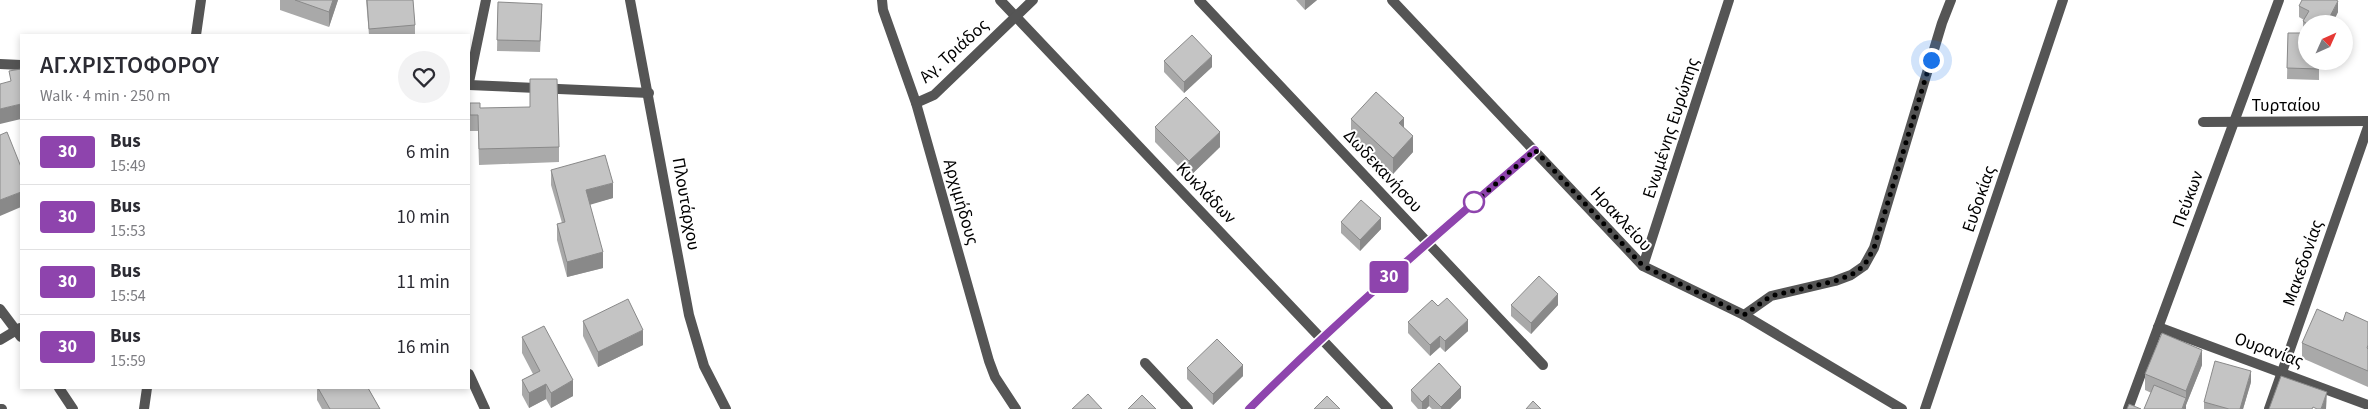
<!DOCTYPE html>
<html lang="en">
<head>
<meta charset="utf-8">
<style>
  body { margin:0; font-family:"Source Sans 3",sans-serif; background:#f2f2f3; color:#2b2b33; height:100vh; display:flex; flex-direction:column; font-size:19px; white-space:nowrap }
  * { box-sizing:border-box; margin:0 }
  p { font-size:16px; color:#7c7c81 }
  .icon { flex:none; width:28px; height:28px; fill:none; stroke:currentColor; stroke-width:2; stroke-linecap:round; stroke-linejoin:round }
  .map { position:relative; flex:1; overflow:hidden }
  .drawer { position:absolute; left:20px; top:34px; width:450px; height:355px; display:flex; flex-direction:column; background:#fff; border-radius:0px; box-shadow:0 2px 8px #0003 }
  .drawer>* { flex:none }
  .badge { padding:0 10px; border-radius:4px; font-size:18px; line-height:32px }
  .needle { width:32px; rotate:45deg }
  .buttons { position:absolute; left:2298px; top:15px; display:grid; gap:10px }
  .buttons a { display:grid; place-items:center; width:55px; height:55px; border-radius:50%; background:#fff; box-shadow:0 2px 8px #0003; font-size:25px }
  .you { position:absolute; width:25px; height:25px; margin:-12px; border:4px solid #fff; border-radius:50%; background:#1a73e8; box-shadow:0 0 0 8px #1a73e833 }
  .map>.badge { position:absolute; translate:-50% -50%; box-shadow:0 0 0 2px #fff }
  .round { display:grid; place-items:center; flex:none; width:52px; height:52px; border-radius:26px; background:#f2f2f3 }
  .overview { display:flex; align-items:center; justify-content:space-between; height:85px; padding:0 20px }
  h1 { font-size:24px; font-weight:600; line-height:38px }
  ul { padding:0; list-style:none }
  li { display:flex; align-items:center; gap:15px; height:65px; padding:0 20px; border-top:1px solid #e1e1e2 }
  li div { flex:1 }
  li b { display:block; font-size:19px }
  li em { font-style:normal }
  li .badge { min-width:55px; font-weight:700; text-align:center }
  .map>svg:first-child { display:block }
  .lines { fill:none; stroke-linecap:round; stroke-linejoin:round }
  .minor { stroke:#555; stroke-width:10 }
  .tertiary { stroke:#555; stroke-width:10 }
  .wall { fill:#a9a9a9 }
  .shaded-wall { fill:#898989 }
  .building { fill:#c4c4c4; stroke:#898989 }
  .line-casing { stroke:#fff; stroke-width:11 }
  .line { stroke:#8e44ad; stroke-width:8 }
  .walk { stroke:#000; stroke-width:5; stroke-dasharray:0 9 }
  .stop-dot { fill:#fff; stroke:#8e44ad; stroke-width:2.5 }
  .labels { text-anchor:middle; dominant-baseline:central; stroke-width:4; stroke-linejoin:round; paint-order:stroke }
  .street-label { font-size:18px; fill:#000; stroke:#fff }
</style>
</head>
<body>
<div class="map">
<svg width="2368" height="409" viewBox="0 0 2368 409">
  <rect width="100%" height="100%" fill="#fff"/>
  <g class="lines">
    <g class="minor">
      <path d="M630,0L689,315L704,366L726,409"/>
      <path d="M882,0L883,10L916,103L989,361L995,377L1016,409"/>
      <path d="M1000,0L1388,409"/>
      <path d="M1199,0L1543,365"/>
      <path d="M1392,0L1643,266L1744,315L1902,409"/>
      <path d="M0,64L21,65"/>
      <path d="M469,82L486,0"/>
      <path d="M469,85L649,93"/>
      <path d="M916,103L934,95L1033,0"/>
      <path d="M2203,122L2368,121"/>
      <path d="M1643,266L1729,0"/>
      <path d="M0,309L21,337"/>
      <path d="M1744,315L1771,296L1835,281L1851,275L1864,266L1874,248L1942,23L1951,0"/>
      <path d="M2158,327L2368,405"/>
      <path d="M0,340L20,328"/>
      <path d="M1145,363L1188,409"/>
      <path d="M469,374L485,409"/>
      <path d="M59,388L73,409"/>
      <path d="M0,409H2"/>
      <path d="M1249,409C1340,318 1437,234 1535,150"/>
      <path d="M1925,409L2063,0"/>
      <path d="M2128,409L2279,0"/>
      <path d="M2269,409L2368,127"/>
    </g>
    <g class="tertiary">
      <path d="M196,35L201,0"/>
      <path d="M144,409L147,388"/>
    </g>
  </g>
  <g class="wall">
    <path d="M280,0H338L329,27L280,10Z"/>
    <path d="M366,0H413L415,25V35H369Z"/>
    <path d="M1296,0H1317L1305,10Z"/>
    <path d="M498,2L542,15L540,52L497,51Z"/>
    <path d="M2299,6L2338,12L2332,24H2306V61H2319V80L2287,79L2288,33H2304L2303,32V21L2304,20L2299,17Z"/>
    <path d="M1164,61L1212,67L1184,93L1164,72Z"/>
    <path d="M470,103L559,147V162L479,165L478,131H470Z"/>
    <path d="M1351,119L1404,128L1413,152L1393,174L1351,134Z"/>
    <path d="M1155,127L1220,147L1189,177L1155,142Z"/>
    <path d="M551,170L613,198L590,204L603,268L567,277L557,240V224L562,223L551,185Z"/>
    <path d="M1341,222L1381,229L1360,251L1341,233Z"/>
    <path d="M1511,305H1558L1531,334L1511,316Z"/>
    <path d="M1438,306L1468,331L1445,352L1440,347L1430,356L1408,333V322Z"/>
    <path d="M583,321L643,345L598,367L583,336Z"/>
    <path d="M2343,321L2368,322V387L2302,358V343Z"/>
    <path d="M522,337L573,396L551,408L546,399L529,408L522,395V380L533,374L522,353Z"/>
    <path d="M2202,365L2186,405V409L2145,390V374Z"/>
    <path d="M1187,368L1243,376L1213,405L1187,379Z"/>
    <path d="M2251,382L2243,409H2204V402Z"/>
    <path d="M317,388H368L380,409H322L317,400Z"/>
    <path d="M1411,390L1461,398L1450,409H1432L1429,406L1426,409H1418L1411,401Z"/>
  </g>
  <g class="shaded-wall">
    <path d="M333,0H338L329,27V12Z"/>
    <path d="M1305,0H1317L1305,10Z"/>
    <path d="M2338,1V12L2332,24H2326Z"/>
    <path d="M1212,56V67L1184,93V82Z"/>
    <path d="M21,104V119L0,124V109Z"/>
    <path d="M1404,118V133L1399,123Z"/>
    <path d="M1220,132V147L1189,177V161Z"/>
    <path d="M1413,136V152L1393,174V158Z"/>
    <path d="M613,183V198L586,206V190Z"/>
    <path d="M21,192V207L0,216V200Z"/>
    <path d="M1381,218V229L1360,251V240Z"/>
    <path d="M603,252V268L567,277V262Z"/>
    <path d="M1558,294V305L1531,334V323Z"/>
    <path d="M1468,320V331L1445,352V341Z"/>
    <path d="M643,330V345L598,367V352Z"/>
    <path d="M1440,336V347L1430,356V345Z"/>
    <path d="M2202,350V365L2186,405V409H2182L2186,400V391Z"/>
    <path d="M1243,365V376L1213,405V394Z"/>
    <path d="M2251,371V382L2243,409H2240Z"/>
    <path d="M573,380V396L551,408V393Z"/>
    <path d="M546,384V399L529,408V393Z"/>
    <path d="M1461,387V398L1450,409H1441V407Z"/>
    <path d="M2327,392L2326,409H2321Z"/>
    <path d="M1429,395V406L1426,409H1422V402Z"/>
  </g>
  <g class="building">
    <path d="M295,0H333L329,12Z"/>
    <path d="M367,0H413L415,25L369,29Z"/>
    <path d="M2302,0H2336L2338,1L2326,24H2307L2303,21L2309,11L2299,6Z"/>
    <path d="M498,2L542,4L540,41L497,40Z"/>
    <path d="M2288,33H2306V61H2319V69L2287,68Z"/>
    <path d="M1192,35L1212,56L1184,82L1164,61Z"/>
    <path d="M21,69V104L0,109V84L11,81L9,71Z"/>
    <path d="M530,79H557L559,147L479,149L478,115H470V103H480V108L530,107Z"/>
    <path d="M1376,92L1404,118L1399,123L1413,136L1393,158L1351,119Z"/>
    <path d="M1186,97L1220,132L1189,161L1155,127Z"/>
    <path d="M7,132L21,167V192L0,200V135Z"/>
    <path d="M605,155L613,183L586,190L603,252L567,262L557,224L565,222L551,170Z"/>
    <path d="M1361,200L1381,218L1360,240L1341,222Z"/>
    <path d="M1539,276L1558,294L1531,323L1511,305Z"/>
    <path d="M1447,298L1468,320L1445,341L1440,336L1430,345L1408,322L1432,300L1438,306Z"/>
    <path d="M628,299L643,330L598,352L583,321Z"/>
    <path d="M2317,309L2343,321L2346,312L2368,322V345L2367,348L2368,349V371L2302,343Z"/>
    <path d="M544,326L573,380L551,393L546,384L529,393L522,380L540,371L522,337Z"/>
    <path d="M2162,333L2202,350L2186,391L2145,374Z"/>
    <path d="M1217,339L1243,365L1213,394L1187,368Z"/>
    <path d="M2215,361L2251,371L2240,409H2229L2204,402Z"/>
    <path d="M1439,363L1461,387L1441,407L1429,395L1422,402L1411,390Z"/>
    <path d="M2281,376L2327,392L2321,409H2317L2313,407L2312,409H2269Z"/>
    <path d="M2154,385L2186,398L2182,409H2144Z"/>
    <path d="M318,388H368L380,409H330Z"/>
    <path d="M1088,394L1102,409H1072Z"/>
    <path d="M1142,395L1156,409H1128Z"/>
    <path d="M1327,396L1340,409H1314Z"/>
    <path d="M1533,401L1541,409H1526Z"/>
    <path d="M2129,404L2141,409H2127Z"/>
  </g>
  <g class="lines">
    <defs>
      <path id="line" d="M1249,409C1340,318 1437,234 1535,150"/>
    </defs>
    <use href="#line" class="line-casing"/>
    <use href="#line" class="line"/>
    <path class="walk" d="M1474,202L1468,208L1535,150L1643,266L1744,315L1771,296L1835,281L1851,275L1864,266L1874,248L1931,60"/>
  </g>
  <circle class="stop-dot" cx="1474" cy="202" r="10"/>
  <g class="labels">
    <g class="street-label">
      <text transform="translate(954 51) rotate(-42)">Αγ. Τριάδος</text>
      <text x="2286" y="105">Τυρταίου</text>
      <text transform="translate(1671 128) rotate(-72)">Ενωμένης Ευρώπης</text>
      <text transform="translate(1383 171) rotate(47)">Δωδεκανήσου</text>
      <text transform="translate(1206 193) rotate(46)">Κυκλάδων</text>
      <text transform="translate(1979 199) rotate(-71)">Ευδοκίας</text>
      <text transform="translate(2188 199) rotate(-70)">Πεύκων</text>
      <text transform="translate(961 202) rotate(74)">Αρχιμήδους</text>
      <text transform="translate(686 204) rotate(80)">Πλουτάρχου</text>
      <text transform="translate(1621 219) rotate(47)">Ηρακλείου</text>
      <text transform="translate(2303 263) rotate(-71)">Μακεδονίας</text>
      <text transform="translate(2269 350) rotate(20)">Ουρανίας</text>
    </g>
  </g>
</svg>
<div class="buttons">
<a><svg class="needle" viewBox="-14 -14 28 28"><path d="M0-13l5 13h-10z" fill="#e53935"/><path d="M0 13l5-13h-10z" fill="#7c7c81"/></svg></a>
</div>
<div class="you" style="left:1931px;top:60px"></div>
<b class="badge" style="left:1389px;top:277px;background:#8e44ad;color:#fff">30</b>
<section class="drawer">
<div class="overview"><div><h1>ΑΓ.ΧΡΙΣΤΟΦΟΡΟΥ</h1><p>Walk · 4 min · 250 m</p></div><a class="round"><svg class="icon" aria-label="heart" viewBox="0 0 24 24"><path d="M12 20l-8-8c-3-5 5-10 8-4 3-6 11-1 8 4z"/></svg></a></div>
<ul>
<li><span class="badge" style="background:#8e44ad;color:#fff">30</span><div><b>Bus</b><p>15:49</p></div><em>6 min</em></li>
<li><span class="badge" style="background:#8e44ad;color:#fff">30</span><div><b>Bus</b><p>15:53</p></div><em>10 min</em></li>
<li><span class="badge" style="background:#8e44ad;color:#fff">30</span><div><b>Bus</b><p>15:54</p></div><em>11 min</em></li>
<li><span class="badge" style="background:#8e44ad;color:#fff">30</span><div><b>Bus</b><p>15:59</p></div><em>16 min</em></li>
</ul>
</section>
</div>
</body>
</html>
